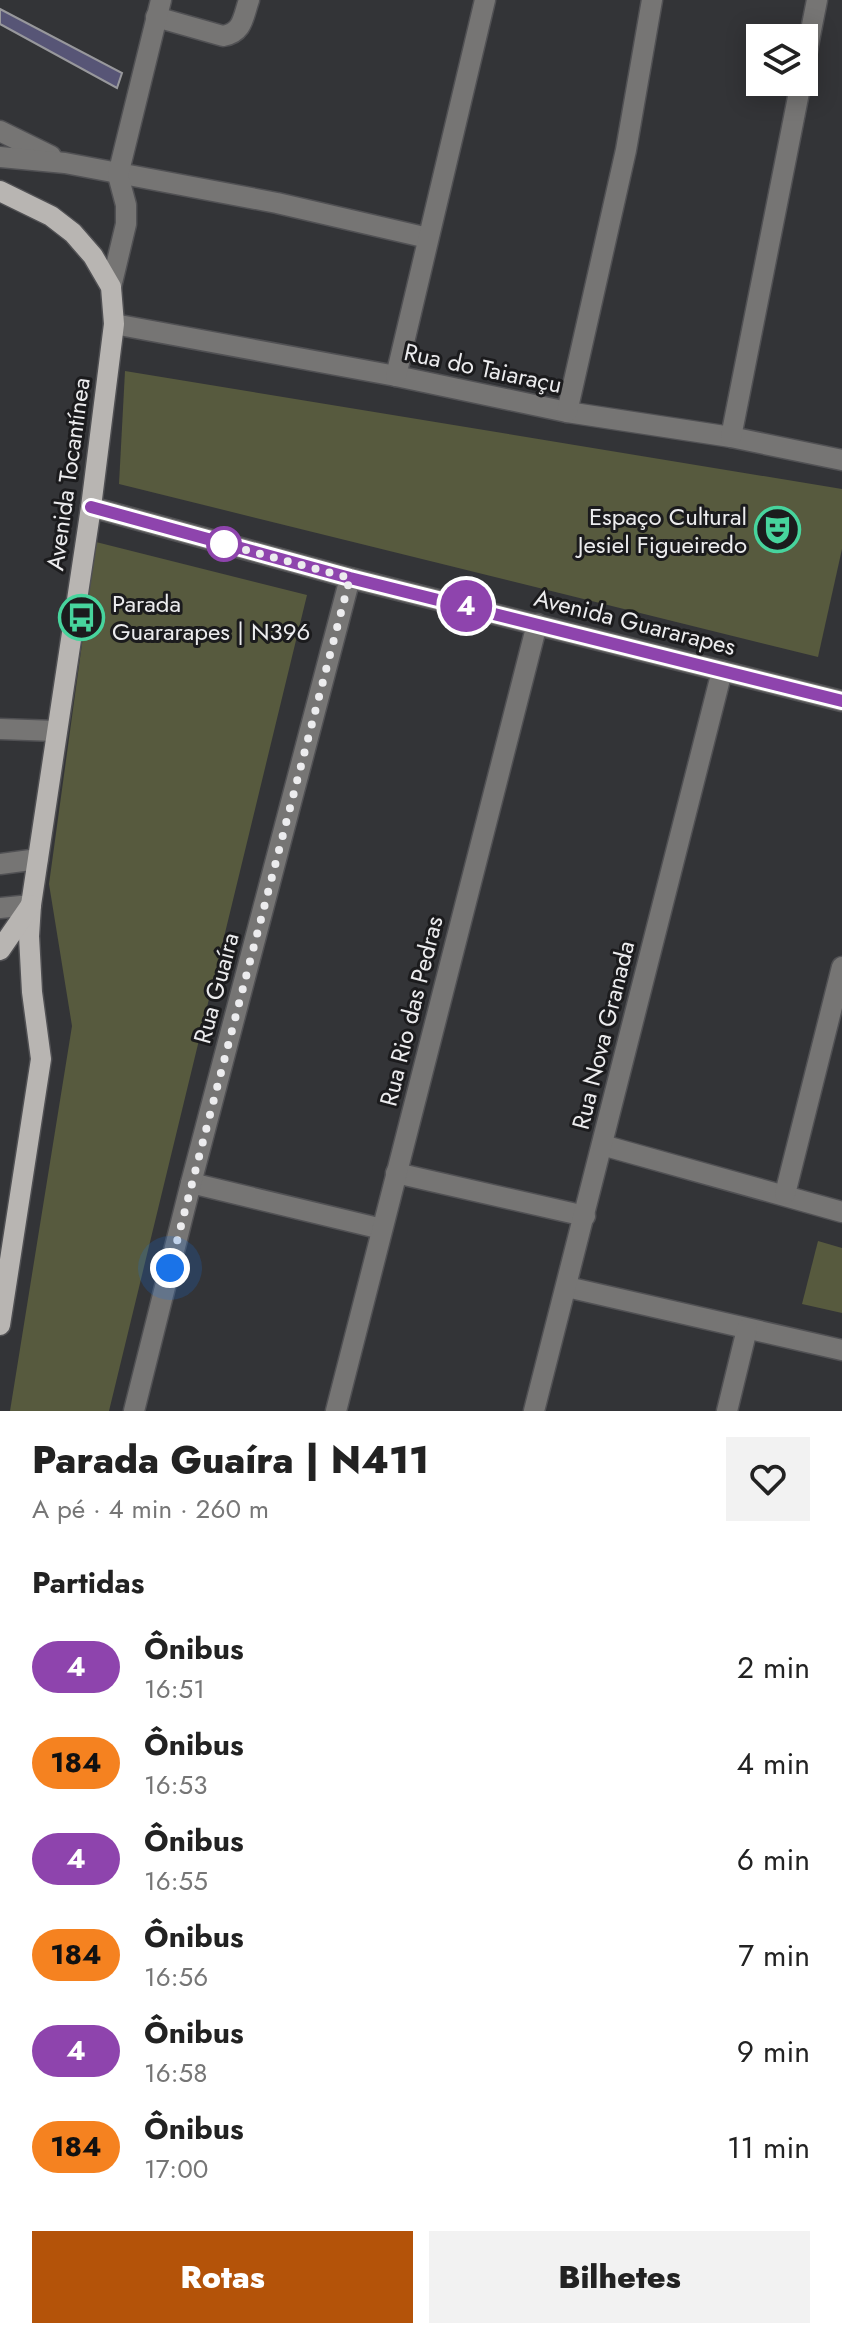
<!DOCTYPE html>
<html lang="pt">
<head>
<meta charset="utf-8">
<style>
  body { margin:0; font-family:Jost,sans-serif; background:#f2f2f2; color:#222; height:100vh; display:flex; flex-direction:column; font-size:30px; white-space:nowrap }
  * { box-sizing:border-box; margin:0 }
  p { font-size:26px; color:#767676 }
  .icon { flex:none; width:44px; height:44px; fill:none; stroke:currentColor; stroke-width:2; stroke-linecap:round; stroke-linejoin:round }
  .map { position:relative; height:1411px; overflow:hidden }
  .sheet { display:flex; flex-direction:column; background:#fff; flex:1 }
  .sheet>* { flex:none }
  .badge { padding:0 16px; border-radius:26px; font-size:28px; line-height:52px }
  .controls { position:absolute; left:746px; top:24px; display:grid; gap:16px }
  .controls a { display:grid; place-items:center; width:72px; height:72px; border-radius:0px; background:#fff; box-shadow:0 4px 20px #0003; font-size:40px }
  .you { position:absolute; width:40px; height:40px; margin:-20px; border:6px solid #fff; border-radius:50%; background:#1a73e8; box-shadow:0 0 0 12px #1a73e833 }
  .map>.badge { position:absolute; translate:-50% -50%; box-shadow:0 0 0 4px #fff }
  h2 { padding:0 32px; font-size:30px; line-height:72px }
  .round { display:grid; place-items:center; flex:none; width:84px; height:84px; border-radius:0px; background:#f2f2f2 }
  .headline { display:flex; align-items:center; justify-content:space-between; height:136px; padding:0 32px }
  h1 { font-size:38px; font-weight:800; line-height:60px }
  .button { display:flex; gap:16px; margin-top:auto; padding:16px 32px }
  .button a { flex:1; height:92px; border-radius:0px; background:#b45309; color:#fff; font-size:32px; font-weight:800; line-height:92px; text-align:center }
  .button a+a { background:#f2f2f2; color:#222 }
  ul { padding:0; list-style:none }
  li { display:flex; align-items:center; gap:24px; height:96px; padding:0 32px }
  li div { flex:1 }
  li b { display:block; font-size:30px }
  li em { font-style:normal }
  li .badge { min-width:88px; font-weight:700; text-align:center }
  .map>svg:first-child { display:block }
  .green { fill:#575a3e }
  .building { fill:#575576; stroke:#98989c; stroke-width:2 }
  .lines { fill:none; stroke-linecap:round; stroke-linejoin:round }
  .minor-casing { stroke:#515154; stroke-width:23 }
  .major-casing { stroke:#515154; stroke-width:23 }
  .minor { stroke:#767574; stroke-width:20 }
  .major { stroke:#b8b5b2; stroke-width:20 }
  .line-casing { stroke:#fff; stroke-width:18 }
  .line { stroke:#8e44ad; stroke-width:12 }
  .walk { stroke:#ececee; stroke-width:8; stroke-dasharray:0 14.4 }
  .stop-dot { fill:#fff; stroke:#8e44ad; stroke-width:4 }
  .labels { text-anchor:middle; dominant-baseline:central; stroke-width:6; stroke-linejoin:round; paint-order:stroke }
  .street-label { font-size:24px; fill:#ececee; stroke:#1b1b1d }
  .poi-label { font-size:24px; fill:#ececee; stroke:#1b1b1d; text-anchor:end }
</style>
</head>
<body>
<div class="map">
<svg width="842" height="1411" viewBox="0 0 842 1411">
  <rect width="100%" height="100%" fill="#333437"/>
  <g class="green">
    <path d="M125,371L842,489V549L818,657L119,484Z"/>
    <path d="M96,542L307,595L109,1411H10L72,1026L49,884Z"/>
    <path d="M818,1241L842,1248V1313L802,1304Z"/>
  </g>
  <path class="building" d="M0,9L122,73L117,88L0,24Z"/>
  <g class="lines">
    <defs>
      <g id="minor">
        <path d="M156,17L223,36C243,33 243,17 249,0"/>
        <path d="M804,66L817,0"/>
        <path d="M0,131L51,156"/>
        <path d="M0,157L65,163L277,203L428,238"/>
        <path d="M111,287L126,224V205L118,175L161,0"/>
        <path d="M114,324L396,376L567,412L731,437L842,460"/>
        <path d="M396,376L485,0"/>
        <path d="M567,412L626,150L652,0"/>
        <path d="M731,437L801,82"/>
        <path d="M91,507L350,578L842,701"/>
        <path d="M0,729L56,731"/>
        <path d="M0,864L38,859"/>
        <path d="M0,908L31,905"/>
        <path d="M602,1145L842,1212"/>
        <path d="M396,1173L585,1216"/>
        <path d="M191,1183L382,1229"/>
        <path d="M785,1194L842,967"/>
        <path d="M567,1287L842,1350"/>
        <path d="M134,1411L191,1183L350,578"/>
        <path d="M336,1411L537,624"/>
        <path d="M534,1411L722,671"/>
        <path d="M727,1411L747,1329"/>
      </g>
      <g id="major">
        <path d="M0,191L51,216L73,233L93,256L111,287L114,324L91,507L31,905L29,936L32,992L41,1059L0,1325"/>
        <path d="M0,950L31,905"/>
      </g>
    </defs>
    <use href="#minor" class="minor-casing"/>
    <use href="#major" class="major-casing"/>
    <use href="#minor" class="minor"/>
    <use href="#major" class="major"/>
  </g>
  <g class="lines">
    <defs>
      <path id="line" d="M91,507L350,578L842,701"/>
    </defs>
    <use href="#line" class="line-casing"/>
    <use href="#line" class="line"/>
    <path class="walk" d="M170,1268L350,578L213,541L224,544"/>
  </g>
  <defs>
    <symbol id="theatre-ring" viewBox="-11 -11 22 22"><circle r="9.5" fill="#1b1b1d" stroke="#47d49d" stroke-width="1.5"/><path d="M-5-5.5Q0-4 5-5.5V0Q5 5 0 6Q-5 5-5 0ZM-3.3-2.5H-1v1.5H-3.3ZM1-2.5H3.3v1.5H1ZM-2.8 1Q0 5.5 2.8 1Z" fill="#47d49d"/></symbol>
    <symbol id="bus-ring" viewBox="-11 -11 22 22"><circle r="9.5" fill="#1b1b1d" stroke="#47d49d" stroke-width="1.5"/><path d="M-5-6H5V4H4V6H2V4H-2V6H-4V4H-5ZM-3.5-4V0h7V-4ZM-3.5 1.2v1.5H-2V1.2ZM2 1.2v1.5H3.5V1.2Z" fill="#47d49d"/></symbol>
  </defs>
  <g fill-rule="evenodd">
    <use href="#theatre-ring" x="752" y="504" width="51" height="51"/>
    <use href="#bus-ring" x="56" y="592" width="51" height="51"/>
  </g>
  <circle class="stop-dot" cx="224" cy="544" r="16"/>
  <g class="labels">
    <g class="street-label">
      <text transform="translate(483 368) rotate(12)">Rua do Taiaraçu</text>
      <text transform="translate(68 474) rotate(-82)">Avenida Tocantínea</text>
      <text transform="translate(635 622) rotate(14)">Avenida Guararapes</text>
      <text transform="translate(216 988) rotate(-75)">Rua Guaíra</text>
      <text transform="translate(411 1011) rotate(-76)">Rua Rio das Pedras</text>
      <text transform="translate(603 1035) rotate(-76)">Rua Nova Granada</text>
    </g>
    <g class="poi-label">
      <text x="747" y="516">Espaço Cultural<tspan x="747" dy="28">Jesiel Figueiredo</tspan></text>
      <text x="112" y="603" text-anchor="start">Parada<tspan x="112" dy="28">Guararapes | N396</tspan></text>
    </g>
  </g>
</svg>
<div class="controls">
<a><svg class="icon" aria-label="layers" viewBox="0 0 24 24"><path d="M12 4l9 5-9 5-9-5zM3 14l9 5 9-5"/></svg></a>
</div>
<div class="you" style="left:170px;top:1268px"></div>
<b class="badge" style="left:466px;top:606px;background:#8e44ad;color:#fff">4</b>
</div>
<section class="sheet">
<div class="headline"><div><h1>Parada Guaíra | N411</h1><p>A pé · 4 min · 260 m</p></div><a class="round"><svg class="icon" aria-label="heart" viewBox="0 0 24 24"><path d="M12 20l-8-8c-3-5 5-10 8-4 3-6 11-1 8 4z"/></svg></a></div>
<h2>Partidas</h2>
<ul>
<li><span class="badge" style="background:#8e44ad;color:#fff">4</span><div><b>Ônibus</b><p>16:51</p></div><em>2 min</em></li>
<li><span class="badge" style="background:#f58220;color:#111">184</span><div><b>Ônibus</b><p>16:53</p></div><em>4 min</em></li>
<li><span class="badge" style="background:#8e44ad;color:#fff">4</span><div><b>Ônibus</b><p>16:55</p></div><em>6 min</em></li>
<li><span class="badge" style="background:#f58220;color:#111">184</span><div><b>Ônibus</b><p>16:56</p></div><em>7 min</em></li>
<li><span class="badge" style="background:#8e44ad;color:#fff">4</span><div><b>Ônibus</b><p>16:58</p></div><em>9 min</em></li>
<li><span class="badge" style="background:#f58220;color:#111">184</span><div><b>Ônibus</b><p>17:00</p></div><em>11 min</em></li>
</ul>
<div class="button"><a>Rotas</a><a>Bilhetes</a></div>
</section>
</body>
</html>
